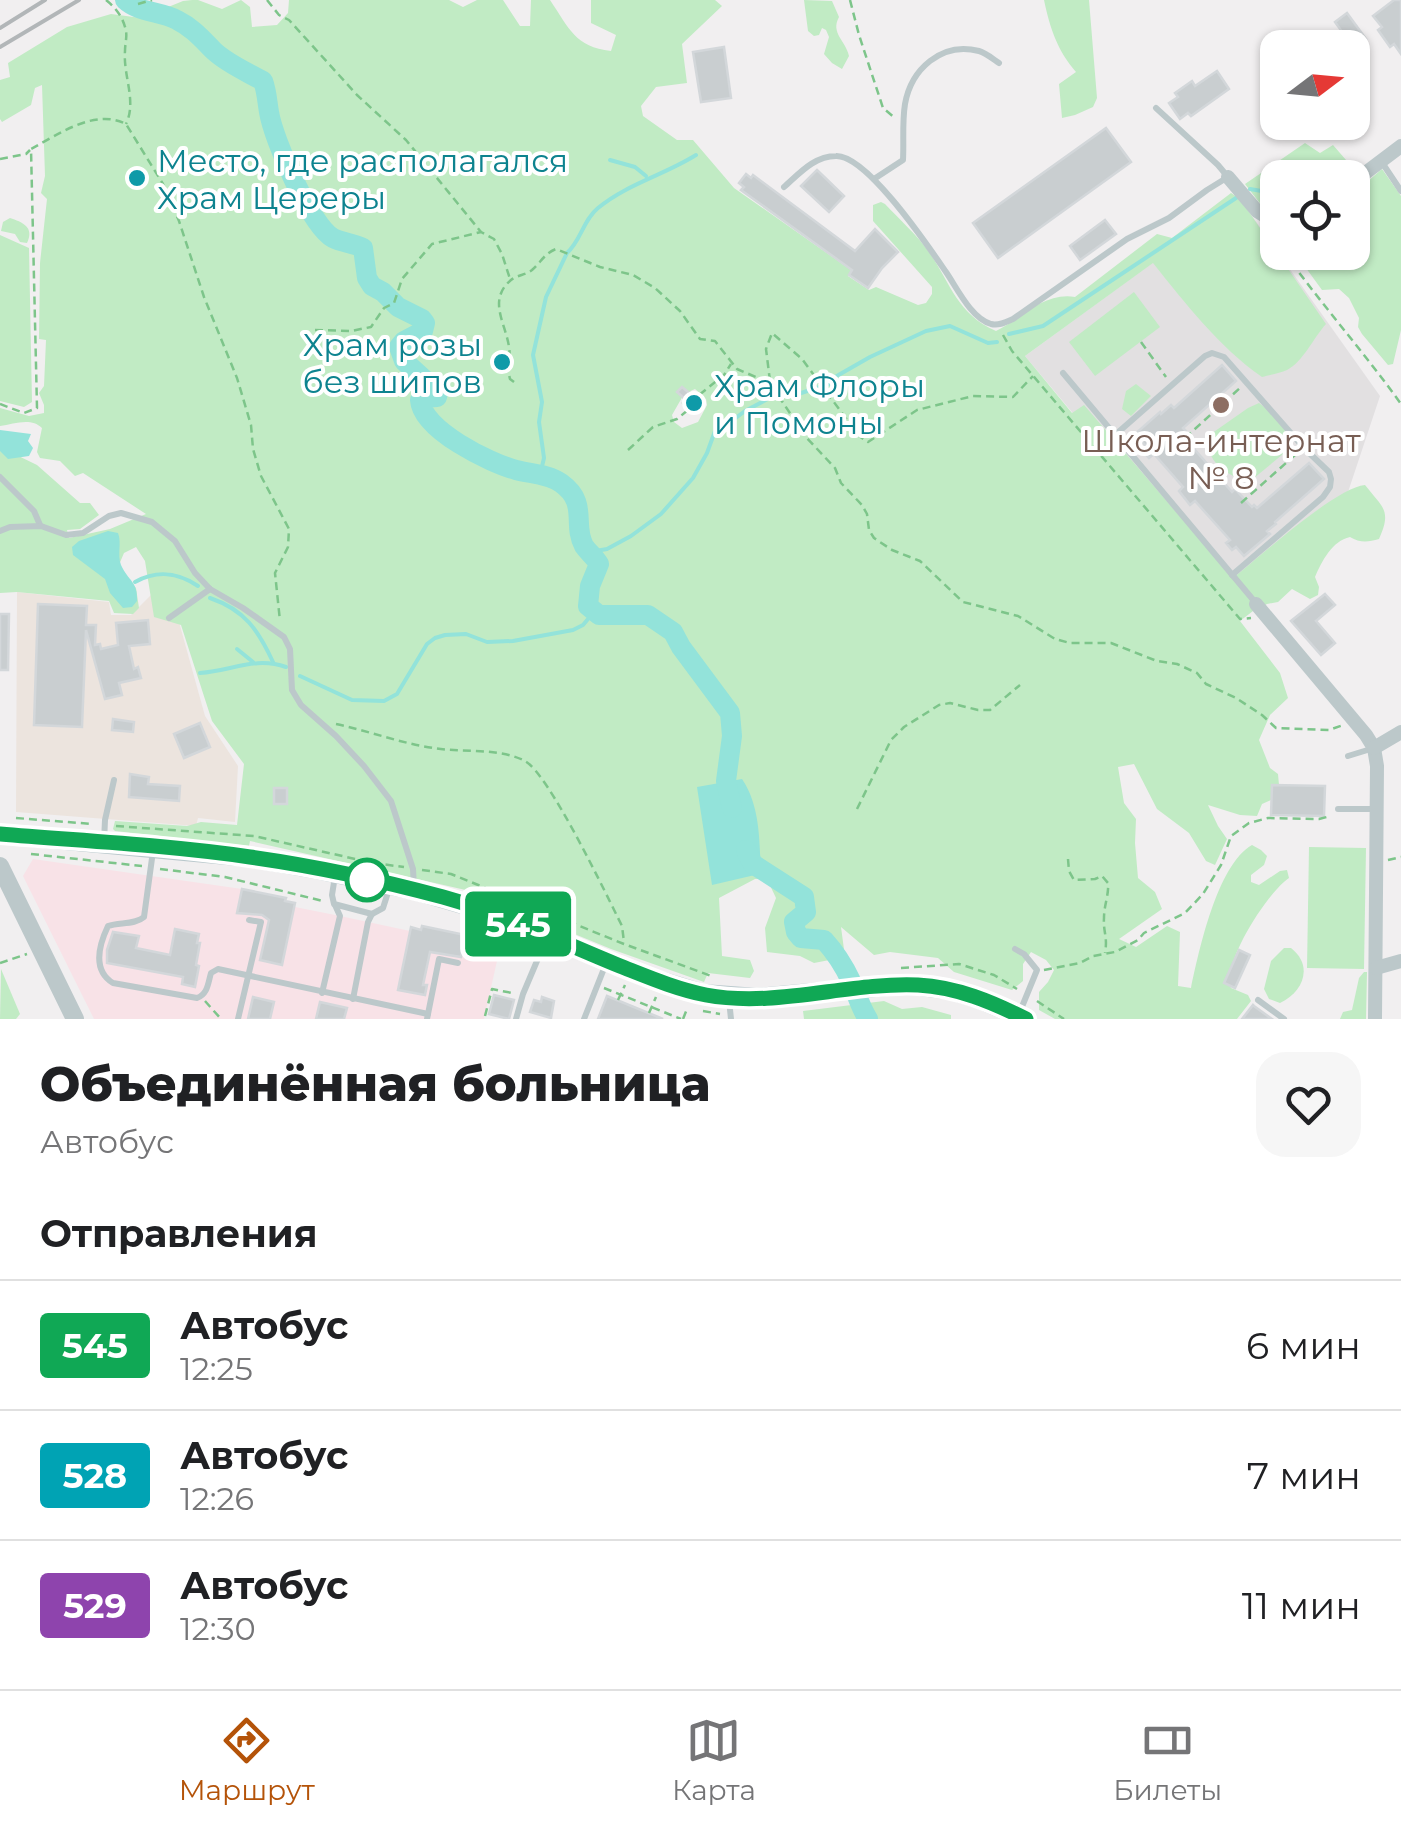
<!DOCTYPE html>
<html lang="ru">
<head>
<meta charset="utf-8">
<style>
  body { margin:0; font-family:Montserrat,sans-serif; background:#f6f6f6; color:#202124; height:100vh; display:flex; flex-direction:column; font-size:38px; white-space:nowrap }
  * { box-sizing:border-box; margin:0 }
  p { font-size:32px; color:#757577 }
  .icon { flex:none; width:55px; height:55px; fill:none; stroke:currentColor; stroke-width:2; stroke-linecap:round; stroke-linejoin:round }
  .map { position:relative; height:1019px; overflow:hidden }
  .sheet { display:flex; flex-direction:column; background:#fff; flex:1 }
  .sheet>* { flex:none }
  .badge { padding:0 20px; border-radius:8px; font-size:35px; line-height:65px }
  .needle { width:65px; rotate:74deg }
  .fabs { position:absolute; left:1260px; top:30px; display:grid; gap:20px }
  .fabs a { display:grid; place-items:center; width:110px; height:110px; border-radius:20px; background:#fff; box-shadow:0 2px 8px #0004; font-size:50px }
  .map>.badge { position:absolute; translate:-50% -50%; box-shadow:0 0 0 5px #fff }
  h2 { padding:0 40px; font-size:38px; line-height:90px }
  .round { display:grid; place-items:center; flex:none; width:105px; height:105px; border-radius:30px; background:#f6f6f6 }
  .headline { display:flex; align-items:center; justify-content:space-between; height:170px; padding:0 40px }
  h1 { font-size:48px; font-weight:800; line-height:75px }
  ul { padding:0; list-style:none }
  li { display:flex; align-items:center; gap:30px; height:130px; padding:0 40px; border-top:2px solid #e0e0e0 }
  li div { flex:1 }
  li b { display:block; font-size:38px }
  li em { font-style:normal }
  li .badge { min-width:110px; font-weight:700; text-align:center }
  .tabs { display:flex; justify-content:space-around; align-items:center; height:140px; border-top:2px solid #e0e0e0; background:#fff; font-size:28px; color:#757577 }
  .tabs a { display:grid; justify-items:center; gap:5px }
  .tabs .selected { color:#b45309 }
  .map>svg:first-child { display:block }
  .commercial { fill:#ece4de }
  .education { fill:#e2e0e1 }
  .medical { fill:#f8e2e7 }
  .green { fill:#c1ebc4; fill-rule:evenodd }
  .water { fill:#93e3da }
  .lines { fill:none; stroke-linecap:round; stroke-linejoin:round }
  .stream { stroke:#93e3da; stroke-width:4 }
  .river { stroke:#93e3da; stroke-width:20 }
  .building { fill:#c9ced0; stroke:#d3d7da; stroke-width:2.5 }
  .path { stroke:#7dc58a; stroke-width:2.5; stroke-dasharray:8 5; stroke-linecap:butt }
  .service { stroke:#bcc8ca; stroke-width:6 }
  .minor { stroke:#bcc8ca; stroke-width:14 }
  .tertiary { stroke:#bcc8ca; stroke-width:18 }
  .secondary { stroke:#b9c8cc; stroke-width:20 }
  .rail { stroke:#b2b6b8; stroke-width:4 }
  .line-casing { stroke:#fff; stroke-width:22 }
  .line { stroke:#10a855; stroke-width:15 }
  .culture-dot { fill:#0f9aa8; stroke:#fff; stroke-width:4 }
  .education-dot { fill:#8d6e63; stroke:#fff; stroke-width:4 }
  .stop-dot { fill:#fff; stroke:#10a855; stroke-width:5 }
  .labels { text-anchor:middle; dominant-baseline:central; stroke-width:8; stroke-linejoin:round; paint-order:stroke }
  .culture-label { font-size:32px; fill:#0d838f; stroke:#fff; text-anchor:start }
  .education-label { font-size:32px; fill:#785e54; stroke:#fff }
</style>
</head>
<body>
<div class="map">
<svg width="1401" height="1019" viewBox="0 0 1401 1019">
  <rect width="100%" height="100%" fill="#f1eff0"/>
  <path class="commercial" d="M17,592L109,602L111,615H131L153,593L179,622L205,716L238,766L235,822L198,818L196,826L16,812Z"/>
  <path class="education" d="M1240,199L1380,396L1331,543L1242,615L1025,356Z"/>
  <path class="medical" d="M33,859L242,889L286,898V901L295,903V907L340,916L410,931L411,927L421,929L422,926L501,943L484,1019H94L23,876Z"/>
  <g class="green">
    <path d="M192,0H198L222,9L241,0L250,7L252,27L277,25L288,13L289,0H449L463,7L477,0H503L520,26H530L531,0H550C569,28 575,47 611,51L616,35L591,23V0H715L722,6L682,44L687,83L656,87L641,106L643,116L677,140H693L734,188L851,270L848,276L869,290L876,287L918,305L926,303L932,294V287L873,221V205L881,202L885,204C900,220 917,235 929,252C951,284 957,314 996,331C1022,318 1044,292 1075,297L1157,234L1172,238L1231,193L1240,199L1326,324C1314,337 1303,362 1287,370C1280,373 1269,375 1262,377C1219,347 1185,303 1153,263L1025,356L1072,413L1084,405L1233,578C1261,556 1335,488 1365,485C1383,508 1392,510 1379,539C1368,542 1360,543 1350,537C1332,541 1322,561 1315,577L1319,587L1318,595L1310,599L1292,589L1278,602L1267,604L1253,611L1240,621L1280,673L1288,698L1270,715L1259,740L1270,768L1278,774L1279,785H1272L1271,800L1262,804L1257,816L1240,815L1208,805L1218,826L1227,839L1215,865L1206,861L1189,833L1157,809L1134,764L1118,767L1124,803L1136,819L1135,843L1138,878L1155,892L1162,909L1119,939L1136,947L1167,926L1180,932L1178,986L1191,988C1199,951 1217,865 1252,845L1261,850L1267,856L1264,865L1251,875V882L1259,885L1280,871L1287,870L1289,878C1268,892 1222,962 1231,988L1248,995L1251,1001L1237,1019H1055L1039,1010V992L1048,982L1054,970L1046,960L1031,952L1023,964V981L1012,990L954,972L938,958L890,952L874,955L841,927L845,957L814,963L800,956L767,952L765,928L776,898L767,879H755L719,898L722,956L750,960L754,971L750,978L708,973L704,982L611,949L470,891L250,841L249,846L115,831L113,829L115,821L187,826L201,822L237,825L244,764L212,721L181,625L154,617L145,561L136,547L124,553L118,567L136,588L139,608L133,614L114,613L109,601L17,592L0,593V447L37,465L80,503H90L99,515L80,529L67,530L69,538L110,529L146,514L83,473L75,476L60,461L40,458L37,452L42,428C31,417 14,424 0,426V408L29,416L44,413V405L39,393L44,386L46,340L39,339L40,263L47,199L41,193L45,176L42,85L35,88L31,105L2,122L0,119V80L10,77L8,63L67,27L111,14L141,18L183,1ZM695,389L706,399L707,405L698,422L682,428L674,422L672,415L684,394Z"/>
    <path d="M804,0L832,1L839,17C830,33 846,41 849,56L842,69L832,63L824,54L829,37L826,30L822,28L819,35L814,36L808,31Z"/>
    <path d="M1044,0H1089L1097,98L1093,107L1075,115L1062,118L1059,84L1076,72C1057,50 1050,28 1044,0Z"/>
    <path d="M1305,143L1320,153L1333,145L1353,168L1339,177L1278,178L1277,220L1272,219L1245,184Z"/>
    <path d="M1382,169L1401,196V330L1393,364L1388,365L1362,334L1358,327L1359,318L1349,298L1339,289L1322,290L1295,253L1352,252L1353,194Z"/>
    <path d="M10,218C22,222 35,227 27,243L20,242L15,234L1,231L3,222Z"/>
    <path d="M0,235L29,248L32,402L24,407L0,401Z"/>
    <path d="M1134,292L1160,327L1095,376L1069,342Z"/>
    <path d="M1136,384L1151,396L1131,416L1122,409L1126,391Z"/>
    <path d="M1259,403C1274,414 1292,431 1288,450L1248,483C1227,474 1205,463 1208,436L1248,408Z"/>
    <path d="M1309,847L1366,848L1364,969L1307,968Z"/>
    <path d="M1284,948H1291C1314,966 1303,992 1280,1003L1269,999L1264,989L1271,961Z"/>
    <path d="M1,969L20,1014L16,1019H0Z"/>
    <path d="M1364,972H1367L1366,1019H1340L1343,1012L1352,1010L1359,978Z"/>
    <path d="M884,1001L902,1009L922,1007L951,1015V1019H804L803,1011Z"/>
  </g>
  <g class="water">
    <path d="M0,430L31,434L28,441L33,448L29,456L8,459L0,451Z"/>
    <path d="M108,531L118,533C122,543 117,554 121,565C128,581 138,581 137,601L132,607L123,608L110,593L105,579L73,555L72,547L79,541Z"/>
    <path d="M742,779C760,806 759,837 761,869L755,875L712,885L697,787Z"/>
  </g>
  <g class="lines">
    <g class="stream">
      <path d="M610,160L635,167L646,176"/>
      <path d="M1250,189L1267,192L1278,190"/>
      <path d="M1009,334L1043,326L1236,198"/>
      <path d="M540,475L544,458L539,422L542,402L533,355L546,297L567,253C581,241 583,220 598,208C627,184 664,175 696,155"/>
      <path d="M590,552L607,549L631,536L661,514L693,478L707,453L715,431L722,424L733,420L745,411L779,393L798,394L829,384L835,377L870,357L926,331L950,326L988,343L997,342"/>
      <path d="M135,582C157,570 177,572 198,586"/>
      <path d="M210,598C245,610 258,630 273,662"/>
      <path d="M237,649L253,662"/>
      <path d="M200,673C232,671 255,656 286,667"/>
      <path d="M300,676L352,700L384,701L397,694L427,644L435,638L445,635L466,634L487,642L513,641L573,630L583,625L593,613"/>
    </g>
    <g class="river">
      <path d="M125,0C139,13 160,11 177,20C193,28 202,39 214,51C228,64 247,72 263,81C267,92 267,101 269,112C273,138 310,225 333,238C343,243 354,243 363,248L367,278L372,286L383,292L398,307L422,319L425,323L423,331L404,341L399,347L404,361L438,392L437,397L423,398L420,400C422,430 490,463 516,470C531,474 548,474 561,483C589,503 572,524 584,546C588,552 595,557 599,564L590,586L588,606L599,615H648L673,632L681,647L730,713L732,736L726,781L732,808"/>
      <path d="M746,850L753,864L804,897L806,912L794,922L796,932L801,938L824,940C835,952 844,966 851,981C857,994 860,1007 868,1019"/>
    </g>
  </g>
  <g class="building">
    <path d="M1394,0H1401V54L1394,44L1390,47L1378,30L1382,27L1373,16Z"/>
    <path d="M1347,13L1366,39L1354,48L1335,22Z"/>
    <path d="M724,47L731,98L701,102L693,52Z"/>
    <path d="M1217,71L1229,89L1191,116L1188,113L1180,119L1169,103L1178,97L1175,93L1192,81L1195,86Z"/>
    <path d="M1106,128L1131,162L998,258L973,223Z"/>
    <path d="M817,170L844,196L829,212L801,186Z"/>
    <path d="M746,174L751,178L753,175L855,251L875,229L898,252L882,268L868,288L849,275L852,270L741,190L744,187L739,183Z"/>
    <path d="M1105,220L1116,234L1080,260L1070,246Z"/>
    <path d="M1222,365L1236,381L1183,428L1186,431L1182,435L1232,492L1235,489L1252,507L1254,505L1257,508L1309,463L1324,479L1275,522L1276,524L1267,531L1270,534L1244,556L1236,547L1232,550L1226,543L1230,540L1195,501L1190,505L1179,491L1183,487L1154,454L1149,458L1142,450L1146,446L1135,434L1160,412L1161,414L1171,405L1174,408Z"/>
    <path d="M682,387L703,404L697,411L686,404L687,401L677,392Z"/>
    <path d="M1325,594L1335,605L1316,621L1335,643L1321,655L1291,621Z"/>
    <path d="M38,604L87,606L86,625H96L95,645L100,644L101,649L118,645L116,623L148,620L150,644L129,646L134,669L138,667L141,678L119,683L122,695L105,699L86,630L82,727L34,725Z"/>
    <path d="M0,614H9L8,670H0Z"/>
    <path d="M113,719L134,722L133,732L112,730Z"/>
    <path d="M200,723L210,747L184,758L174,734Z"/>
    <path d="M130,774L149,777L148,784L180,786L179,801L129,797Z"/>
    <path d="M1272,785L1325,786L1324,816L1271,815Z"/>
    <rect x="274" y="788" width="13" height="16"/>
    <path d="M242,889L286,898L285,901L295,903L282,965L260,960L269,920L262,915L237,913Z"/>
    <path d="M422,926L465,935L461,957L430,952L423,985H427L425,995L398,990L411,927L421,930Z"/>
    <path d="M175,929L199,934L197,943H200L196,965L199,966L195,987L182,984L183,977L107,963V950L113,932L139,936L136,948L170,955Z"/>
    <path d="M1239,950L1250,955L1235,988L1224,983Z"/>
    <path d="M494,995L514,1000L509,1019L489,1014Z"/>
    <path d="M607,996L663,1019H598Z"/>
    <path d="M253,997L274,1002L270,1019H248Z"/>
    <path d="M542,997L554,1001L551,1018L530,1012L534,1000L541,1002Z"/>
    <path d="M320,1002L347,1008L344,1019H316Z"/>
    <path d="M1253,1005L1254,1006L1272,1019H1242Z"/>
  </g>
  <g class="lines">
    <g class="path">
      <path d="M106,0C115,7 122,16 125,27C128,36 125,42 125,51C123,76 137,101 126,124"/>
      <path d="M267,0L279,15L289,20L357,95L406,140L481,232"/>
      <path d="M850,0L859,35L883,108L895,118"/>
      <path d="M138,4L152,0"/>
      <path d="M0,159L26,154L30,150"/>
      <path d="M1284,252C1321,304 1364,352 1401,404"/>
      <path d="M315,330L351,331L371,327L384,308L394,303L402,279L432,244L481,232L494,239L502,254L510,279"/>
      <path d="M1003,335L1012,351L1240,619L1251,618"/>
      <path d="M1141,342L1166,377"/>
      <path d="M770,381L766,349L772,333L802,359L859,436L868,442L917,410L973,396L1013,397L1033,376"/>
      <path d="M514,382L510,379C507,368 511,359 509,347C506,324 487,300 511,280C517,275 526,275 532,270C541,262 545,253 556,249L600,267L633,275L655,288L680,311L700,339L715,341L737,369L770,383L805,436L835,468L841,483L862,505L867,514L869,530L874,538L892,550L920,561L963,602L1018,616L1055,639L1070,643H1111L1157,661L1177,664L1197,673L1206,684L1236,698L1262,715L1276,728L1329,730L1343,725"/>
      <path d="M0,404L24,413L37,408L31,149C59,134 95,108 126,124L163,184L179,221L204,297L237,378L251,425L253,449L261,476L289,529L288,547L275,573L280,621"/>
      <path d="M1185,438L1241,387"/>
      <path d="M628,450L653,427L677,419L688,410L683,403L690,393L699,395L724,375L731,364"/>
      <path d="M1241,503L1295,455"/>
      <path d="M336,724C369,731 400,743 433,748C462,753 498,747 525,761C549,774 607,896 622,926L624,942"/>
      <path d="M857,809L891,740L904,727L939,705L950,703L978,710H990L1020,685"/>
      <path d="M16,818L93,824"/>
      <path d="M116,826L254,836L373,863L404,867"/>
      <path d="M31,854L142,866"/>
      <path d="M1068,859L1069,871L1074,880L1095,879L1102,876L1108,883C1109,895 1104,905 1104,918C1103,932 1108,937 1105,953"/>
      <path d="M1388,860L1401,857"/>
      <path d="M160,869L225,877L323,901"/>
      <path d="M422,870L451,874L624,944L714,977"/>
      <path d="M0,963L27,954"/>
      <path d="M901,968L959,964L994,975L1017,989"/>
      <path d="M1044,970L1080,963L1093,956L1115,952L1138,940L1144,933L1185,913L1203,894L1221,865L1231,836L1249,823L1268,818L1319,819L1331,816"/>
      <path d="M604,988L681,1019"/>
      <path d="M618,1000L625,985"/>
      <path d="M205,1001L221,1019"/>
      <path d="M1037,1001L1064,1019"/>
      <path d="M703,1011L720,1014"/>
      <path d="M649,1013L656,997"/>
      <path d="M485,1016L492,989L512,993"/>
      <path d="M683,1019L687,1009"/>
    </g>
    <g class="service">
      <path d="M1381,161L1401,191"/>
      <path d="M874,179L903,160C904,142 902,122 905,104C911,70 941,41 979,51C986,53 993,59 999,63"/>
      <path d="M784,187C799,174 814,156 836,156C867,155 928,246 946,272C957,288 971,318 991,324C999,326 1006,322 1013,319L1127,239L1169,218L1207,190L1228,177L1218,165L1156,108"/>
      <path d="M1063,373L1255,602"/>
      <path d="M1115,435L1205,356L1212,353L1224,357L1304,448L1329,472L1331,479L1330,487L1323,497L1232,575"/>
      <path d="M0,477L34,511L40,525"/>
      <path d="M0,531L10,527L41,526L66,535L83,533L109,516L121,513L152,522L175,541L195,573L210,589L243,608L284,637L290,649L292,690L301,705L336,736L364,766L391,801L413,869L414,887"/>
      <path d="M169,618L210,589"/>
      <path d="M1348,756L1374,748"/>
      <path d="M1338,809H1376"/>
      <path d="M104,842L105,820L114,780"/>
      <path d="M153,851L144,917C135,925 119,922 108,926C99,945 92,970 113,983L197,998C208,994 208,983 211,973L218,969L428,1014"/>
      <path d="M335,876L332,895L334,904L372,914L383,908L390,886"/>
      <path d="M1015,949L1024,954L1037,970L1019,1014"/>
      <path d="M322,993L340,916L335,905"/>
      <path d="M353,999L368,922L372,914"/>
      <path d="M729,1000L731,1019"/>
      <path d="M1258,1000L1284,1019"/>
      <path d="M238,1019L261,922L249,920"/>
      <path d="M427,1019L439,959L458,963"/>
      <path d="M516,1019L523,994L545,942"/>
      <path d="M584,1019L605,966"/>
    </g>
    <g class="minor">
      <path d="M1228,177L1257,211L1278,224"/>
      <path d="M1352,183L1401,146"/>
      <path d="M1256,604L1366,735L1374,748L1377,766L1375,1019"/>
      <path d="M1374,748L1401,732"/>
      <path d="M1376,968L1401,961"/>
    </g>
    <path class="tertiary" d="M0,866L75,1019"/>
    <path class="secondary" d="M0,834L249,857L321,870L414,890L486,911L644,976L703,994L757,998L897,985L921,986L952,990L980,999L1026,1019"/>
    <g class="rail">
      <path d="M0,28L45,0"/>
      <path d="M0,47L79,0"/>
    </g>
  </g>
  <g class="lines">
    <defs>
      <path id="line" d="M0,834C83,841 167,845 250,857C314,866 380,880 443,897C504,914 561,942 620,966C648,977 676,989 706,995C776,1008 848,982 918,985C957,987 992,1002 1026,1019"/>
    </defs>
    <use href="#line" class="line-casing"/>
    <use href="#line" class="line"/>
  </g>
  <g class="culture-dot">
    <circle cx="137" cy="178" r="10"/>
    <circle cx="502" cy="362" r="10"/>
    <circle cx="694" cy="403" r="10"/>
  </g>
  <circle class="education-dot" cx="1221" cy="405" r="10"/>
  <circle class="stop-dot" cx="367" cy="880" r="20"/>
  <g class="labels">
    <g class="culture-label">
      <text x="157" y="160">Место, где располагался<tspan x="157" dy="37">Храм Цереры</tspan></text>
      <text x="482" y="344" text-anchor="end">Храм розы<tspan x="482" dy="37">без шипов</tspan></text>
      <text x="714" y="385">Храм Флоры<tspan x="714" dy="37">и Помоны</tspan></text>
    </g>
    <g class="education-label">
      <text x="1221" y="440">Школа-интернат<tspan x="1221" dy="37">№ 8</tspan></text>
    </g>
  </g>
</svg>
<div class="fabs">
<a><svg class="needle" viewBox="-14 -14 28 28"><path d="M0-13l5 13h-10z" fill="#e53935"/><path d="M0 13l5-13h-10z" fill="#757577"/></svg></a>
<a><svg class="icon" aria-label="locate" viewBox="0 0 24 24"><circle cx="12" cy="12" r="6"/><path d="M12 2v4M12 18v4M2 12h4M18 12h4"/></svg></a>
</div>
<b class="badge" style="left:518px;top:924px;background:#10a855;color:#fff">545</b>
</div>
<section class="sheet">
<div class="headline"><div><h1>Объединённая больница</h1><p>Автобус</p></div><a class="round"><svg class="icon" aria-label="heart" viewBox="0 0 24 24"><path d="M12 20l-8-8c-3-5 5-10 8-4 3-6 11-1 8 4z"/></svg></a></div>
<h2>Отправления</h2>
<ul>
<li><span class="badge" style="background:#10a855;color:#fff">545</span><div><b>Автобус</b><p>12:25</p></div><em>6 мин</em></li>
<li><span class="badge" style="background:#00a3b4;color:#fff">528</span><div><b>Автобус</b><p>12:26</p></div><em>7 мин</em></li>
<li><span class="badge" style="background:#8e44ad;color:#fff">529</span><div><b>Автобус</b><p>12:30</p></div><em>11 мин</em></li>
</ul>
</section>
<nav class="tabs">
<a class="selected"><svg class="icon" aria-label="directions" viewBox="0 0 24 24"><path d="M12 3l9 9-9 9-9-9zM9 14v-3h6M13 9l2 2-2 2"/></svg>Маршрут</a>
<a><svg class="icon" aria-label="map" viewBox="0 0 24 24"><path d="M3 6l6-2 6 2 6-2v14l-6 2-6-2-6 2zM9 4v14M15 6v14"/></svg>Карта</a>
<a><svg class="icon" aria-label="tickets" viewBox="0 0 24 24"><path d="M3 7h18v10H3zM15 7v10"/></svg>Билеты</a>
</nav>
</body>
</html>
